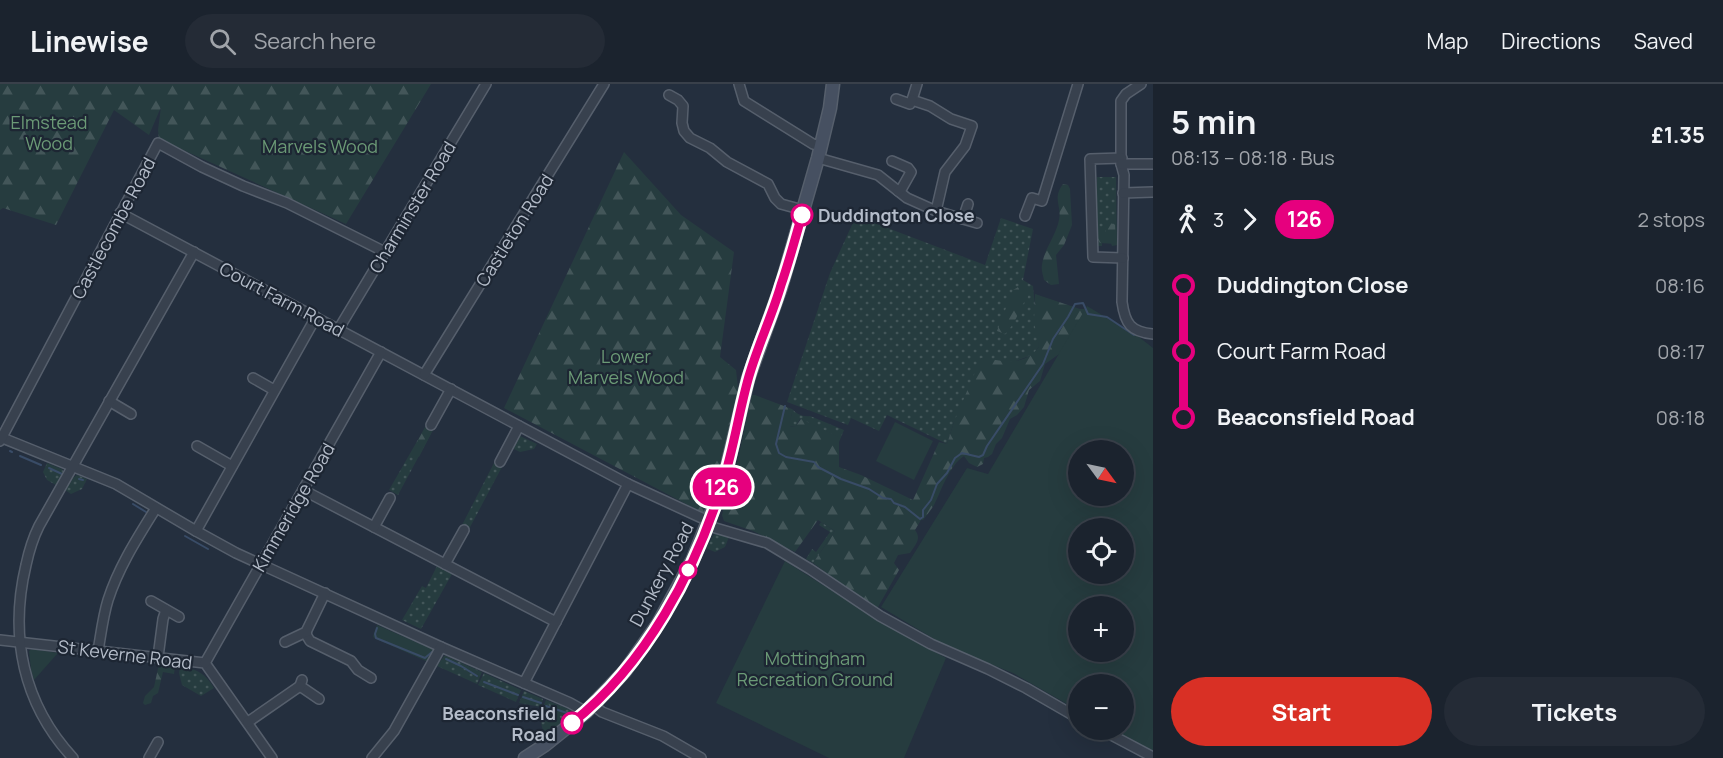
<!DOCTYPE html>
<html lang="en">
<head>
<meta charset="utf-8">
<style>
  body { margin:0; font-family:Manrope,sans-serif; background:#242b36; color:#f1f3f6; height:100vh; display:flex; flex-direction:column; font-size:22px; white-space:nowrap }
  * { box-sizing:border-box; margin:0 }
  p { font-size:20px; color:#a0a4aa }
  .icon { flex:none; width:33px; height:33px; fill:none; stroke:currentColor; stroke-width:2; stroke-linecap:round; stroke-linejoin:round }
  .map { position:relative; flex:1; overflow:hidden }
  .details { display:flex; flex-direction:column; background:#1b232e; width:570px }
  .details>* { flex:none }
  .badge { padding:0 12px; border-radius:20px; font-size:21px; line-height:39px }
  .needle { width:39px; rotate:123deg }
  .tools { position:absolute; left:1068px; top:356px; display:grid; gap:12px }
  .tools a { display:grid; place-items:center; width:66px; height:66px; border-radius:50%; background:#1b232e; box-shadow:0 6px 24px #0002,0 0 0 2px #39404a; font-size:30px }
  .map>.badge { position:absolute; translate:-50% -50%; box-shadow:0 0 0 3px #fff }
  .legs { display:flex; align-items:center; gap:9px; height:66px; padding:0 18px; font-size:20px }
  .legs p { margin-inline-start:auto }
  .headline { display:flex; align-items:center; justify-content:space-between; height:102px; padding:0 18px }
  h1 { font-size:33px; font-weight:700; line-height:45px }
  .cta { display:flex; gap:12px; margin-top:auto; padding:12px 18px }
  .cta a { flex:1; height:69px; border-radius:36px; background:#d93025; color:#fff; font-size:24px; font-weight:700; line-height:69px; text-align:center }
  .cta a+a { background:#242b36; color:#f1f3f6 }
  ul { padding:0 18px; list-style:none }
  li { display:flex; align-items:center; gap:21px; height:66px; font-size:22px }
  li i { display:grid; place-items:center; width:9px; height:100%; margin:0 8px; background:currentColor }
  li i::after { content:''; width:15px; height:15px; margin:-8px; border:4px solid; border-radius:50%; background:#1b232e }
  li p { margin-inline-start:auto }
  li:first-child i { background:linear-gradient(#0000 50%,currentColor 0) }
  li:last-child i { background:linear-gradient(currentColor 50%,#0000 0) }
  header { display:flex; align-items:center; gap:36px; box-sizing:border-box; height:84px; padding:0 30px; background:#1b232e; border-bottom:2px solid #39404a }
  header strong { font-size:28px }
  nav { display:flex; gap:33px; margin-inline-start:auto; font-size:21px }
  .search { width:420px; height:54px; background:#242b36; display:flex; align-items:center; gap:15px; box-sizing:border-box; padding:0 21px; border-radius:33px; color:#a0a4aa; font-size:22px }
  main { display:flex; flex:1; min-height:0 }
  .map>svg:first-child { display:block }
  .grass { fill:url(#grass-dots) }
  .forest { fill:url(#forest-firs) }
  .park { fill:#263c3f; fill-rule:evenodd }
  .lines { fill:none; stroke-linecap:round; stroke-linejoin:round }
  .stream { stroke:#394c67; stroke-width:2 }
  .street-casing { stroke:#565f6c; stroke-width:12 }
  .secondary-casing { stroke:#565f6c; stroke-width:15 }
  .street { stroke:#38414e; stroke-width:9 }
  .secondary { stroke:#465061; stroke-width:12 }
  .line-1-casing { stroke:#fff; stroke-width:14 }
  .line-1 { stroke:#e6007e; stroke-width:9 }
  .stop-1-dot { fill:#fff; stroke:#e6007e; stroke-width:3 }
  .labels { text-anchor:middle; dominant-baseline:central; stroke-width:4.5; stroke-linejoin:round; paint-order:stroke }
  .park-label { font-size:18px; fill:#6b9a76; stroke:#1d2633 }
  .street-label { font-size:18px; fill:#b4bcc9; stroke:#1d2633 }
  .stop-label { font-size:18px; font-weight:bold; fill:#b4bcc9; stroke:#1d2633; text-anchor:start }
</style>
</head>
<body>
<header>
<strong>Linewise</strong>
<div class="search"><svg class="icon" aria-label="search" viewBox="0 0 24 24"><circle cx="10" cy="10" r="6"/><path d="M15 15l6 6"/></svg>Search here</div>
<nav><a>Map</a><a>Directions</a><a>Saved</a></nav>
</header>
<main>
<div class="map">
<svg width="1153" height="674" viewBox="0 0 1153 674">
  <defs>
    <pattern id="grass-dots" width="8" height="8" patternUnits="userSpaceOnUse" patternTransform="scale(1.5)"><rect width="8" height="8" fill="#263c3f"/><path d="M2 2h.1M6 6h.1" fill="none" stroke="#435659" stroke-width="1.8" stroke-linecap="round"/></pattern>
    <pattern id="forest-firs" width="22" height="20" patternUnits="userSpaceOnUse" patternTransform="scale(1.5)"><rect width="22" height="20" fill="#263c3f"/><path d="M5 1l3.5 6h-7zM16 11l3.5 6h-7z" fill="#435659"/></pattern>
  </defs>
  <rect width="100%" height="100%" fill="#242f3e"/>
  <g class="grass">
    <path d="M1097,93H1116L1117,161L1112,162L1111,159H1102V162H1097Z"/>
    <path d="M856,132L985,181L1001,134L1033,145L1023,196L1033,202L1039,263L1032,271L1013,278L954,338L947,360L887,331L879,347L851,334L848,341L787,318L830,189Z"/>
    <path d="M792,325C797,330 802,333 810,332L844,346L839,358L838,353L800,335L796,342L789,343C788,337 793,332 792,325Z"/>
    <path d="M427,340L434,344L398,411L389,406Z"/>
    <path d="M520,352L537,360L534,365L520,368L512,364Z"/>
    <path d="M495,377L503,381L468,447L461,443Z"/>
    <path d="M47,379L62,385L64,389L56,401L47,396L43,388Z"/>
    <path d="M77,391L87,395L82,405L71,410L65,406L74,393Z"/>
    <path d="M821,438L835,447L813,479L806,475L812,465L816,468L830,448L819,441Z"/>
    <path d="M715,449L729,453L725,463L715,468L706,464Z"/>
    <path d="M437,482L452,490L421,545L402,536L422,502L426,504Z"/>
    <path d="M444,572H446L482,588L477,600L437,582Z"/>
    <path d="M180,583C197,585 205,589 214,604L201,612L182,601L179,589Z"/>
    <path d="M484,589L521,606L516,618L478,601Z"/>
    <path d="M524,607L543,615L541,623L519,619Z"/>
    <path d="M546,616L571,626L572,630L546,651C538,641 541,627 546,616Z"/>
  </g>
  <g class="forest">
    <path d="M0,0H431L346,140L159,55L158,46L161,23L149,51L114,26L56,141L3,124L0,126Z"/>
    <path d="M624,68L681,131L734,168L720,273L736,286L738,304L742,312L730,367L705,430L504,324Z"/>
    <path d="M1063,100L1068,101L1070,105L1072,141L1064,161L1056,171L1059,200L1051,201L1044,196C1043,191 1041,186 1042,181C1044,165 1056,152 1059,136C1062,121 1052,115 1063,100Z"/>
    <path d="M1106,137L1115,141L1116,160L1100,159L1098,156L1099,151L1106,149V144L1103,140Z"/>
    <path d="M1020,202L1025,205L1028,213C1018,225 1018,237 1005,250L997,247L1013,206Z"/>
    <path d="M1035,210L1080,225H1088L1069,263L1045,280L1040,297L1029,306L1024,323L1017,331L1010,335L1002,354L996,360L992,370L988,373L984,374L983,380L977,383L969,379L964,372C949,382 942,405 934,421C931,426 927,431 923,436H921L915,446C922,455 915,461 910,469L898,471L894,479L899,486L878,523H873L813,479L835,447L818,436L795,468L753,447L724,437L722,431L738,375L752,311H755L792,325C793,332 788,337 790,343L796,342L801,335L839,353V383L861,391L913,416L939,358L947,360L954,338L981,274C1004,277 1023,283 1039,263L1034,238Z"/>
    <path d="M427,340L434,344L419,373L415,372L411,369Z"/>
    <path d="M159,580L175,582L174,590L163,588L158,609L153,612L151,619L145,621L143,619L145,612L154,603Z"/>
    <path d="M548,620L552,622L550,626L552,630H558L562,636L561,638L547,650L545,645L546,641L553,639L551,634L547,635L545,633L546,623Z"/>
  </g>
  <g class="park">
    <path d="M1087,222L1139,253L1153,264V667L1110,645H1124V600H1078V629L1067,620L1013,589L949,564L881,523L967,384L988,390ZM1078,366H1124V411H1078ZM1078,444H1124V489H1078ZM1078,522H1124V567H1078Z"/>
    <path d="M895,338L933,357L914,396L876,377Z"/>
    <path d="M785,477L878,536L946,574L904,674H829L716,619Z"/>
    <path d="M377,541L432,565L433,568L428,578L374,554L373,552Z"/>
    <path d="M32,565L58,569L34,596L31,586L29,567Z"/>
  </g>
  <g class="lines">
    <g class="stream">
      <path d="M785,322L776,360L779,369L786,373L814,378L818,383L841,395L869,405L883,414L891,415L894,419L905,423L920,435L923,433V426L931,416L937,400L947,389L955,374L962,369L979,373L983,371L987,362L1043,280L1053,255L1068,233L1075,220L1083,219L1088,230L1107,233L1134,251"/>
      <path d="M10,367L12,368"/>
      <path d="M20,372L41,381"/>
      <path d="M49,384L62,390"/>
      <path d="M79,395L83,396"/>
      <path d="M133,420L146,428"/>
      <path d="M185,452L208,465"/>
      <path d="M377,544L375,550L376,554L425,574L432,568"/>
      <path d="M446,575L461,582L477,592"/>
      <path d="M484,598L518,611"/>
      <path d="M523,613L541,619"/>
      <path d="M546,622L567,629"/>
    </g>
    <defs>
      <g id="street">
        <path d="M739,0L744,17L813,60L820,62"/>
        <path d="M917,0L912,16L930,22L951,35L972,42L965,62L945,88L936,127"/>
        <path d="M1141,0L1126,10L1121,17V80L1124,91L1122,218C1125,240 1131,248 1153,250"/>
        <path d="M669,11L678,16L683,22L682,39L684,47L690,54L710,64L727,78L768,100L775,114L781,120L803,126"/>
        <path d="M896,15L910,20L912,16"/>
        <path d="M818,74L878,91L907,114L936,127L963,135L968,120"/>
        <path d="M1122,74L1090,75L1093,173L1123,174"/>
        <path d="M892,77L908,84L911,88L902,104L898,107"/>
        <path d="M1121,80H1153"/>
        <path d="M1123,109L1153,108"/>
        <path d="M120,129L628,400L704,435L712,443L767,459L810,485L880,532L931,560L988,585L1026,604L1078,634"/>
        <path d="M1025,132L1032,114L1042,117L1078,0"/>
        <path d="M963,135L977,139"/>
        <path d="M338,246L486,0"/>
        <path d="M424,291L604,0"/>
        <path d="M253,294L274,306"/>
        <path d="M109,317L131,330"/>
        <path d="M431,341L451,305"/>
        <path d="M0,353L116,400L196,447L236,469L441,563L570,619L586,628"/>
        <path d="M0,357L158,59L202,83L243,102L287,119L385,168"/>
        <path d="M197,362L232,382"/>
        <path d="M500,378L519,342"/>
        <path d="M303,406L556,538"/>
        <path d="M374,443L390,414"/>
        <path d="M196,447L316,233"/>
        <path d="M445,480L464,446"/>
        <path d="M151,517L179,533"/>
        <path d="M306,548L307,552L310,557L351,577L358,586L371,594"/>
        <path d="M0,556L205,579L272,674"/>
        <path d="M285,558L306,548L325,509"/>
        <path d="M98,567C101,550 103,532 108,516C119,482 138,453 156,424"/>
        <path d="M158,573L163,535L166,526"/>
        <path d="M205,579L381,268"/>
        <path d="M302,596L300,602L319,615"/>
        <path d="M524,599L628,400"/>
        <path d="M593,621L602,628L663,652L701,674"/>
        <path d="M248,638L300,602"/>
        <path d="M1100,645L1153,673"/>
        <path d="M73,674C23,620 9,552 26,481C29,467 33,454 39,442L194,168"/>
        <path d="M149,674L158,658"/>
        <path d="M372,674L394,647L441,563"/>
      </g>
      <path id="secondary" d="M525,674L545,661L586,628L625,587L658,540L693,475L723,400L748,295L781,203L818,74L830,24L833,0"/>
    </defs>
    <use href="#street" class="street-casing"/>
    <use href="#secondary" class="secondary-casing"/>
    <use href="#street" class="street"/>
    <use href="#secondary" class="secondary"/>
  </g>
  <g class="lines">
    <defs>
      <path id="line-1" d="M572,639C646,580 695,488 723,398C734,363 739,327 749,292C758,261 772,232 781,201C789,178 795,155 802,131"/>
    </defs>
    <use href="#line-1" class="line-1-casing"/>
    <use href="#line-1" class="line-1"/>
  </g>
  <g class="stop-1-dot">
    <circle cx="802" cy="131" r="10"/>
    <circle cx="688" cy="486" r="8"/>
    <circle cx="572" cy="639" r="10"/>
  </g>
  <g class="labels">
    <g class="park-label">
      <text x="49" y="38">Elmstead<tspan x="49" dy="21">Wood</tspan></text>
      <text x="320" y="62">Marvels Wood</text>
      <text x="626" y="272">Lower<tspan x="626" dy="21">Marvels Wood</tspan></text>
      <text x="815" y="574">Mottingham<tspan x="815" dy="21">Recreation Ground</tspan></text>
    </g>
    <g class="street-label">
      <text transform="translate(412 123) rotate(-59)">Charminster Road</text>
      <text transform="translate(113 144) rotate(-62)">Castlecombe Road</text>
      <text transform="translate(514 146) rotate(-58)">Castleton Road</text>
      <text transform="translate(282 215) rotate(28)">Court Farm Road</text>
      <text transform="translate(293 423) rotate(-60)">Kimmeridge Road</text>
      <text transform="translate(661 490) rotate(-62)">Dunkery Road</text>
      <text transform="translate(125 570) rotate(7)">St Keverne Road</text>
    </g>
    <g class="stop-label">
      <text x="818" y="131">Duddington Close</text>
      <text x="556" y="629" text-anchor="end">Beaconsfield<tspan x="556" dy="21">Road</tspan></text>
    </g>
  </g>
</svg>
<div class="tools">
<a><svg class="needle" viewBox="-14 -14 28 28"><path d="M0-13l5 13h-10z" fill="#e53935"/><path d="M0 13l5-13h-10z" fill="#a0a4aa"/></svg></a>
<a><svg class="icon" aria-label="locate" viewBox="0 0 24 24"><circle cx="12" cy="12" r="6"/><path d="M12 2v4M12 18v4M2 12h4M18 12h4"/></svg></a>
<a>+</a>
<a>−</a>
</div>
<b class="badge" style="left:722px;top:403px;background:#e6007e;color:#fff">126</b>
</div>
<section class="details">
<div class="headline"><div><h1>5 min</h1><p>08:13 – 08:18 · Bus</p></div><b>£1.35</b></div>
<div class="legs"><svg class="icon" aria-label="walk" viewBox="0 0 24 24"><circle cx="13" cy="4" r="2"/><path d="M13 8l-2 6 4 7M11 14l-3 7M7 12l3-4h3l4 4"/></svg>3<svg class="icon" aria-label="forward" viewBox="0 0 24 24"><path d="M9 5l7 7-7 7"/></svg><b class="badge" style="background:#e6007e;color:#fff">126</b><p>2 stops</p></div>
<ul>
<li><i style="color:#e6007e"></i><b>Duddington Close</b><p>08:16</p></li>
<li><i style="color:#e6007e"></i><span>Court Farm Road</span><p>08:17</p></li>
<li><i style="color:#e6007e"></i><b>Beaconsfield Road</b><p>08:18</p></li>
</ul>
<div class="cta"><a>Start</a><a>Tickets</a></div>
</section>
</main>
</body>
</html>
